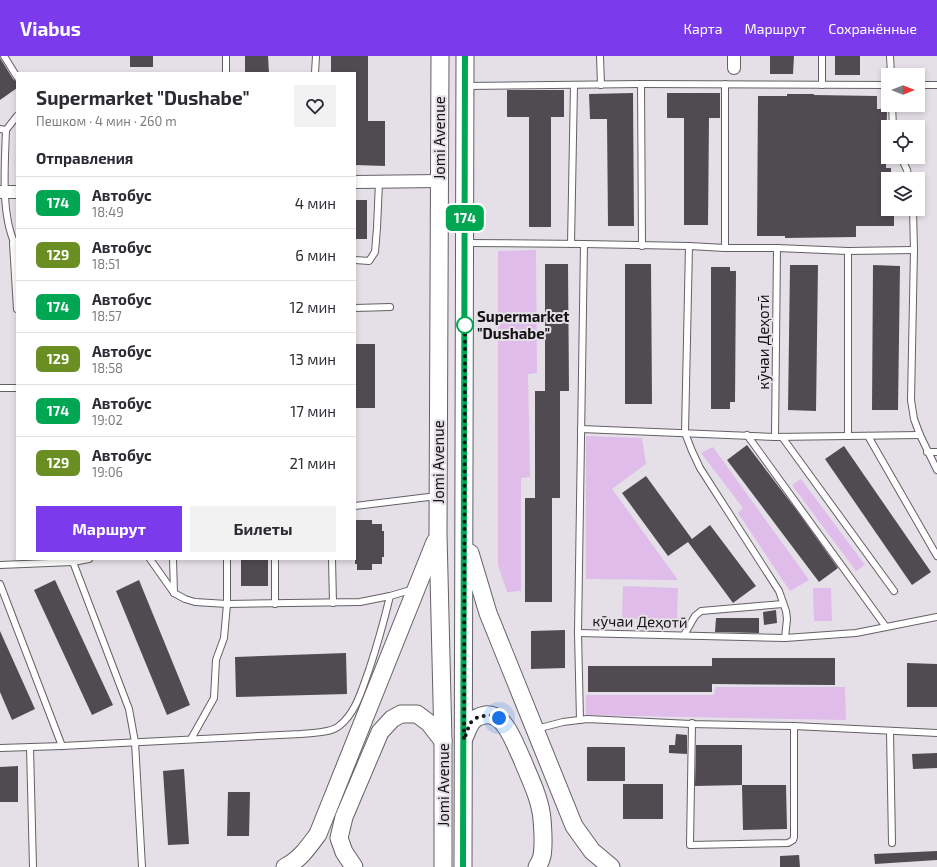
<!DOCTYPE html>
<html lang="ru">
<head>
<meta charset="utf-8">
<style>
  body { margin:0; font-family:"Exo 2",sans-serif; background:#f2f2f3; color:#2b2b33; height:100vh; display:flex; flex-direction:column; font-size:15px; white-space:nowrap }
  * { box-sizing:border-box; margin:0 }
  p { font-size:13px; color:#7c7c81 }
  .icon { flex:none; width:22px; height:22px; fill:none; stroke:currentColor; stroke-width:2; stroke-linecap:round; stroke-linejoin:round }
  .map { position:relative; flex:1; overflow:hidden }
  .details { position:absolute; left:16px; top:16px; width:340px; height:488px; display:flex; flex-direction:column; background:#fff; border-radius:0px; box-shadow:0 2px 6px #0003 }
  .details>* { flex:none }
  .badge { padding:0 8px; border-radius:6px; font-size:14px; line-height:26px }
  .needle { width:26px; rotate:90deg }
  .controls { position:absolute; left:881px; top:12px; display:grid; gap:8px }
  .controls a { display:grid; place-items:center; width:44px; height:44px; border-radius:0px; background:#fff; box-shadow:0 2px 6px #0003; font-size:20px }
  .you { position:absolute; width:20px; height:20px; margin:-10px; border:3px solid #fff; border-radius:50%; background:#1a73e8; box-shadow:0 0 0 6px #1a73e833 }
  .map>.badge { position:absolute; translate:-50% -50%; box-shadow:0 0 0 2px #fff }
  h2 { padding:0 20px; font-size:15px; line-height:36px }
  .round { display:grid; place-items:center; flex:none; width:42px; height:42px; border-radius:0px; background:#f2f2f3 }
  .headline { display:flex; align-items:center; justify-content:space-between; height:68px; padding:0 20px }
  h1 { font-size:19px; font-weight:700; line-height:30px }
  .cta { display:flex; gap:8px; margin-top:auto; padding:8px 20px }
  .cta a { flex:1; height:46px; border-radius:0px; background:#7c3aed; color:#fff; font-size:16px; font-weight:700; line-height:46px; text-align:center }
  .cta a+a { background:#f2f2f3; color:#2b2b33 }
  ul { padding:0; list-style:none }
  li { display:flex; align-items:center; gap:12px; height:52px; padding:0 20px; border-top:1px solid #e1e1e2 }
  li div { flex:1 }
  li b { display:block; font-size:15px }
  li em { font-style:normal }
  li .badge { min-width:44px; font-weight:700; text-align:center }
  header { display:flex; align-items:center; gap:24px; box-sizing:border-box; height:56px; padding:0 20px; background:#7c3aed; color:#fff }
  header strong { font-size:19px }
  nav { display:flex; gap:22px; margin-inline-start:auto; font-size:14px }
  .map>svg:first-child { display:block }
  .green { fill:#dfbce9 }
  .building { fill:#4f4b51 }
  .lines { fill:none; stroke-linecap:round; stroke-linejoin:round }
  .service-casing { stroke:#656066; stroke-width:8 }
  .minor-casing { stroke:#656066; stroke-width:14 }
  .secondary-casing { stroke:#656066; stroke-width:19 }
  .service { stroke:#fff; stroke-width:6 }
  .minor { stroke:#fff; stroke-width:12 }
  .secondary { stroke:#fff; stroke-width:17 }
  .line-casing { stroke:#fff; stroke-width:9 }
  .line { stroke:#00a651; stroke-width:6 }
  .walk { stroke:#131214; stroke-width:4; stroke-dasharray:0 7.2 }
  .stop-dot { fill:#fff; stroke:#00a651; stroke-width:2 }
  .labels { text-anchor:middle; dominant-baseline:central; stroke-width:4; stroke-linejoin:round; paint-order:stroke }
  .street-label { font-size:15px; fill:#131214; stroke:#e5e0e7 }
  .stop-label { font-size:15px; font-weight:bold; fill:#131214; stroke:#e5e0e7; text-anchor:start }
</style>
</head>
<body>
<header>
<strong>Viabus</strong>
<nav><a>Карта</a><a>Маршрут</a><a>Сохранённые</a></nav>
</header>
<div class="map">
<svg width="937" height="811" viewBox="0 0 937 811">
  <rect width="100%" height="100%" fill="#e5e0e7"/>
  <g class="green">
    <path d="M536,194L537,317L528,318L530,421L521,422V535L507,536L498,509V195Z"/>
    <path d="M586,380L642,382L646,408L612,433L678,524L586,523Z"/>
    <path d="M713,391L809,524L790,535L738,457L743,452L701,397Z"/>
    <path d="M801,423L865,509L856,515L792,429Z"/>
    <path d="M623,530L678,532L677,564L622,562Z"/>
    <path d="M813,532H831L832,565H814Z"/>
    <path d="M715,631H845L846,664L586,659V639H714Z"/>
  </g>
  <g class="building">
    <rect x="130" y="0" width="23" height="11"/>
    <path d="M245,0H268L269,17H245Z"/>
    <path d="M331,0H368V65H385V110L355,109V17H331Z"/>
    <path d="M770,0H794L793,18H770Z"/>
    <rect x="835" y="0" width="25" height="19"/>
    <path d="M0,2L13,23L17,26V32L0,44Z"/>
    <path d="M507,34H564V61H551V171H529V61H507Z"/>
    <path d="M633,37L634,170H608L607,63H590L589,38Z"/>
    <path d="M667,37H720V62H709L708,169H684V62H667Z"/>
    <path d="M787,38H814V39L877,40V53H887L886,112H891V123H888V153H894V170H856V181L785,182V180H757L758,40H787Z"/>
    <rect x="355" y="144" width="12" height="39"/>
    <path d="M545,208H568L569,335H560V442H552V546H525V442H535V335H545Z"/>
    <path d="M625,208H651L652,348H625Z"/>
    <path d="M790,209H818L816,355L788,354Z"/>
    <path d="M873,209L900,210L898,354H872Z"/>
    <path d="M711,211H730V215H736L735,346H730V353H711Z"/>
    <rect x="355" y="288" width="20" height="64"/>
    <path d="M747,389L798,456L838,512L819,526L727,404Z"/>
    <path d="M844,390L931,516L912,529L825,403Z"/>
    <path d="M646,420L692,483L710,469L756,530L733,547L688,486L668,500L622,437Z"/>
    <path d="M356,464H372V468H382V475H384V501H382V508H372V514H357V508H355V468H356Z"/>
    <rect x="241" y="503" width="27" height="27"/>
    <path d="M55,524L113,649L92,659L34,534Z"/>
    <path d="M139,524L190,649L167,659L116,535Z"/>
    <path d="M776,554L777,567L764,569L763,556Z"/>
    <path d="M716,562H759V577L715,576Z"/>
    <path d="M565,574V612L531,613V575Z"/>
    <path d="M0,575L35,653L12,664L0,636Z"/>
    <path d="M346,597L347,638L236,641L235,601Z"/>
    <path d="M712,602H835V629L712,628V636H588V610H712Z"/>
    <path d="M907,607L937,608V651H907Z"/>
    <path d="M676,678L687,679V698L669,697V689H675Z"/>
    <path d="M696,689H742V729L695,730Z"/>
    <rect x="587" y="691" width="38" height="34"/>
    <path d="M937,697V712L913,713L912,698Z"/>
    <path d="M18,710V746H0V711Z"/>
    <path d="M184,713L189,788L168,789L163,715Z"/>
    <rect x="623" y="728" width="40" height="35"/>
    <path d="M742,729H786L787,773L743,774Z"/>
    <path d="M228,736H250L249,780H227Z"/>
    <path d="M937,795V804L875,808L874,798Z"/>
    <path d="M799,799L800,811H780V800Z"/>
  </g>
  <g class="lines">
    <defs>
      <g id="service">
        <path d="M4,0L17,21"/>
        <path d="M226,0V17"/>
        <path d="M600,0L601,29"/>
        <path d="M890,0L891,19"/>
        <path d="M315,17L316,0"/>
        <path d="M641,28L642,190"/>
        <path d="M725,28V192"/>
        <path d="M822,29V0"/>
        <path d="M918,29H937"/>
        <path d="M466,30L641,28L888,29"/>
        <path d="M892,49L893,71"/>
        <path d="M0,73L6,74L17,60"/>
        <path d="M6,74C5,108 0,162 17,192"/>
        <path d="M901,101L907,114L909,123"/>
        <path d="M913,153L914,194L911,344L914,363L920,379L937,414"/>
        <path d="M13,187L17,253"/>
        <path d="M466,187L584,188L689,190L725,192H777L848,195L914,194"/>
        <path d="M571,188L574,29"/>
        <path d="M689,190L685,377L692,395L700,412L779,535L786,555L787,563L785,582"/>
        <path d="M355,204L369,205L375,196L377,172L379,126"/>
        <path d="M355,252L390,251"/>
        <path d="M0,332H17"/>
        <path d="M581,373L775,381L920,379"/>
        <path d="M747,379L886,571"/>
        <path d="M848,380V195"/>
        <path d="M868,380L937,500"/>
        <path d="M775,381L777,192"/>
        <path d="M782,381L894,535"/>
        <path d="M927,396H937"/>
        <path d="M355,450L437,440"/>
        <path d="M73,503V506L129,653L135,686L142,811"/>
        <path d="M150,503L174,537L185,543L195,546L227,548L360,546L390,540L414,533"/>
        <path d="M173,503L174,537"/>
        <path d="M332,503L333,547"/>
        <path d="M0,509L73,506L89,503"/>
        <path d="M0,528L62,690"/>
        <path d="M275,548V503"/>
        <path d="M578,577L785,582L856,577L937,561"/>
        <path d="M684,579L695,560L701,555L783,548"/>
        <path d="M580,664L578,577L584,188"/>
        <path d="M692,667L690,789L788,787L793,784L794,781V670"/>
        <path d="M536,673L563,666L587,663L691,668L794,670L937,677"/>
        <path d="M890,675L892,787"/>
        <path d="M191,683L214,642L216,604L224,582L227,548V503"/>
        <path d="M30,691L33,811"/>
        <path d="M0,692L62,690L301,678C311,677 331,677 339,670C356,657 362,633 369,614C377,590 384,565 390,540"/>
      </g>
      <g id="minor">
        <path d="M734,0V12"/>
        <path d="M355,126L439,125"/>
        <path d="M0,136H17"/>
      </g>
      <g id="secondary">
        <path d="M440,0L438,478L443,685V811"/>
        <path d="M470,497L488,557L574,770L592,795L611,811"/>
        <path d="M464,682C470,669 470,662 485,659C505,656 515,689 522,703C530,723 540,742 542,763C543,775 544,789 542,800C541,804 539,808 537,811"/>
        <path d="M285,811C300,804 309,790 318,778L435,486"/>
        <path d="M354,811L344,796L339,782L344,761L380,676L392,663L401,658H417L429,667L443,685"/>
        <path d="M463,811L465,0"/>
      </g>
    </defs>
    <use href="#service" class="service-casing"/>
    <use href="#minor" class="minor-casing"/>
    <use href="#secondary" class="secondary-casing"/>
    <use href="#service" class="service"/>
    <use href="#minor" class="minor"/>
    <use href="#secondary" class="secondary"/>
  </g>
  <g class="lines">
    <defs>
      <path id="line" d="M463,811L465,0"/>
    </defs>
    <use href="#line" class="line-casing"/>
    <use href="#line" class="line"/>
    <path class="walk" d="M465,269V263L464,684L470,667L478,661L489,659L499,662"/>
  </g>
  <circle class="stop-dot" cx="465" cy="269" r="8"/>
  <g class="labels">
    <g class="street-label">
      <text transform="translate(439 82) rotate(-90)">Jomi Avenue</text>
      <text transform="translate(763 286) rotate(-90)">кӯчаи Деҳотӣ</text>
      <text transform="translate(438 406) rotate(-90)">Jomi Avenue</text>
      <text transform="translate(640 565) rotate(1)">кӯчаи Деҳотӣ</text>
      <text transform="translate(443 729) rotate(-90)">Jomi Avenue</text>
    </g>
    <g class="stop-label">
      <text x="477" y="260">Supermarket<tspan x="477" dy="17">"Dushabe"</tspan></text>
    </g>
  </g>
</svg>
<div class="controls">
<a><svg class="needle" viewBox="-14 -14 28 28"><path d="M0-13l5 13h-10z" fill="#e53935"/><path d="M0 13l5-13h-10z" fill="#7c7c81"/></svg></a>
<a><svg class="icon" aria-label="locate" viewBox="0 0 24 24"><circle cx="12" cy="12" r="6"/><path d="M12 2v4M12 18v4M2 12h4M18 12h4"/></svg></a>
<a><svg class="icon" aria-label="layers" viewBox="0 0 24 24"><path d="M12 4l9 5-9 5-9-5zM3 14l9 5 9-5"/></svg></a>
</div>
<div class="you" style="left:499px;top:662px"></div>
<b class="badge" style="left:465px;top:162px;background:#00a651;color:#fff">174</b>
<section class="details">
<div class="headline"><div><h1>Supermarket &quot;Dushabe&quot;</h1><p>Пешком · 4 мин · 260 m</p></div><a class="round"><svg class="icon" aria-label="heart" viewBox="0 0 24 24"><path d="M12 20l-8-8c-3-5 5-10 8-4 3-6 11-1 8 4z"/></svg></a></div>
<h2>Отправления</h2>
<ul>
<li><span class="badge" style="background:#00a651;color:#fff">174</span><div><b>Автобус</b><p>18:49</p></div><em>4 мин</em></li>
<li><span class="badge" style="background:#6b8e23;color:#fff">129</span><div><b>Автобус</b><p>18:51</p></div><em>6 мин</em></li>
<li><span class="badge" style="background:#00a651;color:#fff">174</span><div><b>Автобус</b><p>18:57</p></div><em>12 мин</em></li>
<li><span class="badge" style="background:#6b8e23;color:#fff">129</span><div><b>Автобус</b><p>18:58</p></div><em>13 мин</em></li>
<li><span class="badge" style="background:#00a651;color:#fff">174</span><div><b>Автобус</b><p>19:02</p></div><em>17 мин</em></li>
<li><span class="badge" style="background:#6b8e23;color:#fff">129</span><div><b>Автобус</b><p>19:06</p></div><em>21 мин</em></li>
</ul>
<div class="cta"><a>Маршрут</a><a>Билеты</a></div>
</section>
</div>
</body>
</html>
